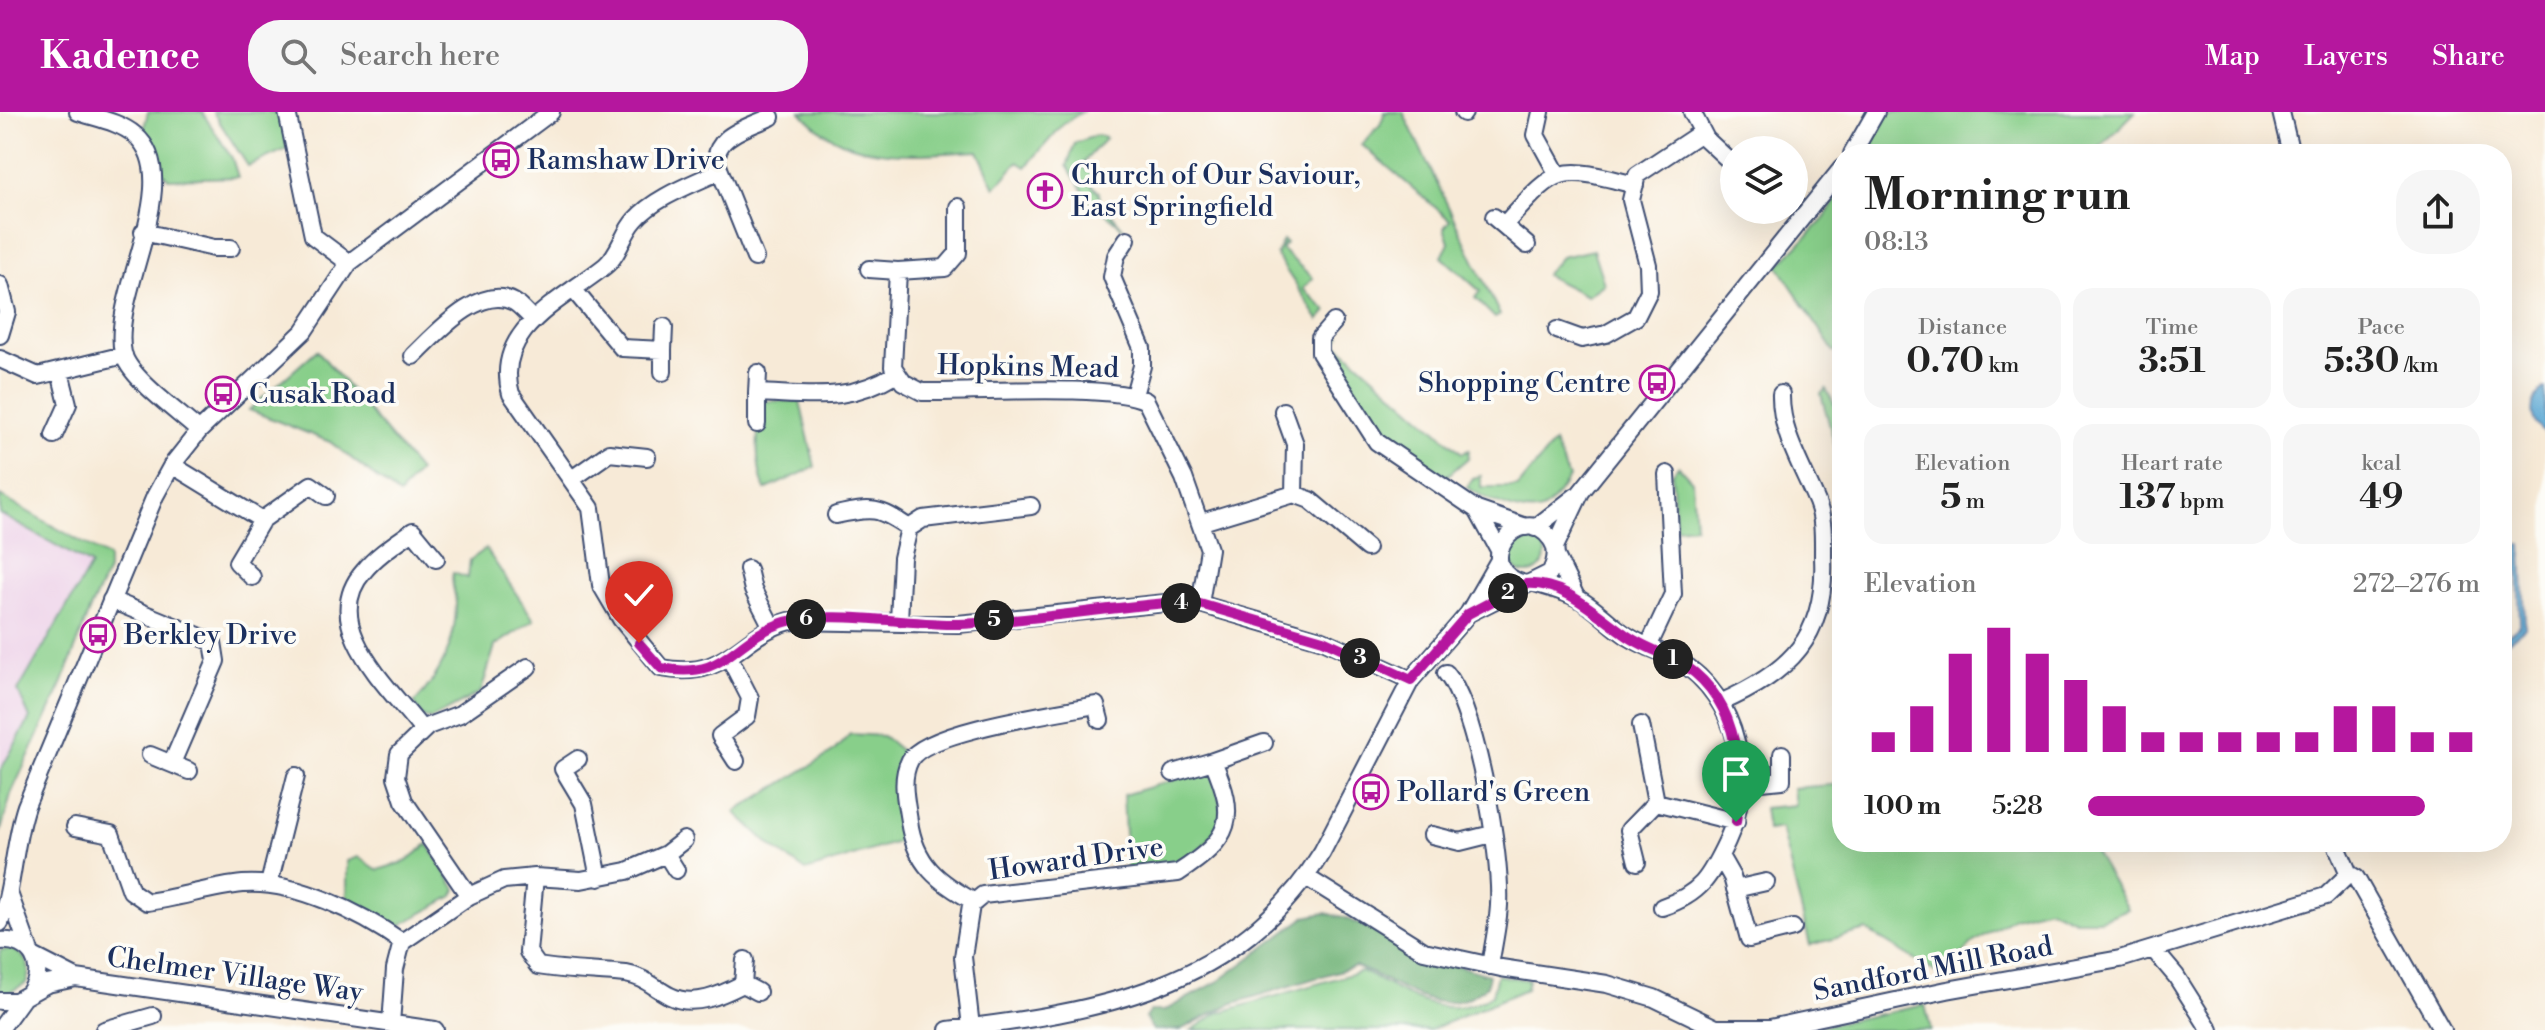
<!DOCTYPE html>
<html lang="en">
<head>
<meta charset="utf-8">
<style>
	:root { --surface:#fff; --page:#f6f6f6; --text:#222; --muted:#767676; --accent:#b5179e }
	body { margin:0; font-family:"Libre Bodoni",serif; background:var(--page); color:var(--text); height:100vh; display:flex; flex-direction:column; font-size:30px; white-space:nowrap }
	* { box-sizing:border-box; margin:0 }
	p { font-size:26px; color:var(--muted) }
	.icon { flex:none; width:44px; height:44px; fill:none; stroke:currentColor; stroke-width:2; stroke-linecap:round; stroke-linejoin:round }
	.map { position:relative; flex:1; overflow:hidden }
	.drawer { position:absolute; left:1832px; top:32px; width:680px; height:708px; display:flex; flex-direction:column; background:var(--surface); border-radius:32px; box-shadow:0 8px 32px #0002 }
	.drawer>* { flex:none }
	.tools { position:absolute; left:1720px; top:24px; display:grid; gap:16px }
	.tools a { display:grid; place-items:center; width:88px; height:88px; border-radius:50%; background:var(--surface); box-shadow:0 8px 32px #0002; font-size:40px }
	.pin { position:absolute; display:grid; place-items:center; width:68px; height:68px; color:#fff; margin:-82px -34px; border-radius:50% 50% 50% 0; rotate:-45deg; box-shadow:0 0 8px #0007 }
	.pin .icon { rotate:45deg }
	.km { position:absolute; width:40px; height:40px; margin:-20px; border-radius:50%; background:#222; color:#fff; font-size:22px; line-height:40px; text-align:center }
	.round { display:grid; place-items:center; flex:none; width:84px; height:84px; border-radius:32px; background:var(--page) }
	.head { display:flex; align-items:center; justify-content:space-between; height:136px; padding:0 32px }
	h1 { font-size:44px; font-weight:700; line-height:60px }
	.metrics { display:grid; grid-template-columns:repeat(3,1fr); gap:12px; height:136px; padding:8px 32px }
	.metrics div { display:grid; align-content:center; border-radius:20px; background:var(--page); text-align:center }
	.metrics b { font-size:34px; font-weight:700 }
	.metrics small { font-size:22px; font-weight:400 }
	.metrics p { font-size:22px }
	.chart { height:224px; padding:16px 32px }
	.chart p { display:flex; justify-content:space-between }
	.chart svg { width:100%; height:144px; margin-top:8px; stroke:var(--accent); stroke-width:6 }
	ul { padding:0 32px; list-style:none; font-size:26px }
	li { display:grid; grid-template-columns:128px 96px 1fr; align-items:center; height:60px }
	li i { height:20px; border-radius:10px; background:var(--accent) }
	header { display:flex; align-items:center; gap:48px; box-sizing:border-box; height:112px; padding:0 40px; background:var(--accent); color:#fff }
	header strong { font-size:38px }
	nav { display:flex; gap:44px; margin-inline-start:auto; font-size:28px }
	.search { width:560px; height:72px; background:var(--page); display:flex; align-items:center; gap:20px; box-sizing:border-box; padding:0 28px; border-radius:32px; color:var(--muted); font-size:30px }
	.map>svg:first-child { display:block }
	.built { fill:#edd1e9 }
	.green { fill:#88cf8a; stroke:#527f74; stroke-width:2 }
	.forest { fill:#6eb276; stroke:#44706a; stroke-width:2 }
	.water { fill:#5ba8d4; stroke:#3b6c99; stroke-width:2 }
	.lines { fill:none; stroke-linecap:round; stroke-linejoin:round }
	.minor-casing { stroke:#3c4b70; stroke-width:20 }
	.minor { stroke:#fff; stroke-width:16 }
	.route-casing { stroke:#fff; stroke-width:16 }
	.route { stroke:#b5179e; stroke-width:10 }
	.labels { text-anchor:middle; dominant-baseline:central; stroke-width:7; stroke-linejoin:round; paint-order:stroke }
	.poi-label { font-size:28px; fill:#1b2f5e; stroke:#fdfcf7; text-anchor:start }
	.street-label { font-size:28px; fill:#1b2f5e; stroke:#fdfcf7 }
</style>
</head>
<body>
<header>
<strong>Kadence</strong>
<div class="search"><svg class="icon" aria-label="search" viewBox="0 0 24 24"><circle cx="10" cy="10" r="6"/><path d="M15 15l6 6"/></svg>Search here</div>
<nav><a>Map</a><a>Layers</a><a>Share</a></nav>
</header>
<div class="map">
<svg width="2545" height="918" viewBox="0 0 2545 918">
	<rect width="100%" height="100%" fill="#fdfcf7"/>
	<filter id="ink" filterUnits="userSpaceOnUse"><feTurbulence type="fractalNoise" baseFrequency=".0125" numOctaves="2"/><feDisplacementMap in="SourceGraphic" scale="16" xChannelSelector="R" yChannelSelector="G"/><feConvolveMatrix kernelMatrix="1 2 1 2 8 2 1 2 1" color-interpolation-filters="sRGB"/></filter>
	<filter id="wash" filterUnits="userSpaceOnUse"><feTurbulence type="fractalNoise" baseFrequency=".006" numOctaves="4" result="noise"/><feDisplacementMap in="SourceGraphic" scale="32" xChannelSelector="R" yChannelSelector="G"/><feGaussianBlur stdDeviation="1.8" result="paint"/><feColorMatrix in="noise" values="0 0 0 0 0 0 0 0 0 0 0 0 0 0 0 0 0 1.4 0 .05"/><feComposite in="paint" operator="in"/></filter>
	<g filter="url(#wash)">
		<rect width="100%" height="100%" fill="#f7ead7"/>
		<path class="built" d="M0,402L92,453L57,514L30,606L0,659Z"/>
		<path class="green" d="M148,0H202L232,46L238,65L169,67L163,62L157,40L143,19Z
			M213,0H281L287,37L248,54Z
			M801,0H1082L1064,11L1026,55L1018,50L995,76L978,39C916,42 846,53 801,0Z
			M1385,0H1403L1500,203L1495,206L1475,186L1480,179L1442,145L1449,131L1444,116L1450,108L1362,33L1380,13Z
			M1888,0H2135L2093,42H1867Z
			M1097,23L1106,26L1081,53L1092,63L1087,69L1099,80L1100,88L1124,117L1089,87L1067,54L1075,31Z
			M1842,79V236L1834,240L1778,154L1822,109Z
			M1283,128L1286,131L1281,137L1313,166L1303,177L1327,199L1319,208L1276,143Z
			M1593,138L1604,172L1587,184L1545,163L1561,145Z
			M1336,223L1340,225L1336,231L1462,341L1469,338L1468,346L1447,364C1374,325 1369,308 1331,237Z
			M317,238L419,359L399,383L330,330L249,298Z
			M1826,277L1842,306V359L1821,282Z
			M765,289H800L815,355L765,378C755,353 755,314 765,289Z
			M1554,331L1569,366C1562,375 1555,389 1545,396C1528,408 1483,386 1467,375L1473,366L1481,364V375H1518Z
			M1678,354L1692,369L1695,414L1676,416L1672,362Z
			M0,384L108,445V459L89,499L63,570L11,682L0,722V659L30,606L18,579L91,453L0,402Z
			M1509 443a18 18 0 1 1 36 0a18 18 0 1 1-36 0Z
			M486,437L534,508L495,534L481,580L431,607L423,605L414,591C441,563 456,531 456,492C456,480 450,473 453,461L468,466L470,448Z
			M850,622L883,624L905,642C895,668 887,704 907,727L806,759L771,734L735,700L833,640Z
			M1211,657C1214,670 1222,688 1221,700C1215,744 1163,758 1127,760L1123,683Z
			M1842,672V730H2089L2128,797L2100,808H2074L2049,796L2014,805L1974,830L1942,864L1866,818L1810,833L1781,716L1767,718L1764,696L1795,693L1793,676Z
			M428,732L456,777L453,784L397,815L365,796L347,790V749L358,745L378,758L407,749Z
			M10,837C26,842 33,855 26,871L8,881L0,880V838Z
			M1361,859C1407,881 1443,913 1492,883L1497,863L1528,868L1526,877L1430,918H1192L1218,901Z
			M1925,893L1931,918H1801Z"/>
		<path class="forest" d="M1325,801L1343,805L1438,848L1489,863L1487,873C1443,914 1401,872 1355,854L1231,892L1180,918H1153L1145,906L1150,899H1164L1219,869L1305,805Z"/>
		<path class="water" d="M2545,276V322C2528,308 2528,289 2545,276Z
			M2517,432H2522L2525,515L2506,531L2505,525L2520,513Z"/>
	</g>
	<g filter="url(#ink)">
		<g class="lines">
			<g class="minor-casing">
				<path id="minor" d="M78,0C96,6 120,10 135,23C187,67 110,183 123,241C129,266 180,301 199,319
					M287,0L313,124L349,151
					M1463,0L1464,1
					M1541,0L1536,23L1558,63
					M1692,0L1706,27L1734,53
					M2281,0L2291,42
					M771,5C748,15 705,26 720,59C693,72 655,85 635,108C623,121 619,143 605,154C564,187 492,218 511,282L591,396L601,473L621,507L661,556C729,569 736,524 790,509L958,512L1166,491L1200,492L1323,528L1411,568
					M1852,42L1876,0
					M720,59L755,146
					M958,95V141L945,156L898,159L893,255L903,270L922,280C968,281 1114,271 1146,289L1184,366L1209,437L1200,492
					M1494,105L1527,133
					M1504,113C1558,54 1556,52 1635,73
					M143,120L214,136H231
					M1127,127L1116,144L1112,165L1142,236V254L1134,283
					M869,157L898,159
					M0,173L7,200L0,223
					M573,177L622,236L663,238L664,215
					M1334,210L1320,226V241L1377,330L1477,398L1526,415
					M1557,218L1582,227L1606,222L1636,205L1649,179L1648,153L1631,88L1637,63L1702,20
					M663,238V260
					M413,244C435,223 480,171 514,190C521,194 527,202 533,207
					M0,247L38,264L124,243
					M758,261L757,281C813,283 848,291 897,261
					M1283,299L1295,332L1294,382
					M757,312V281
					M54,323L68,292L60,260
					M172,353L262,408L311,373L326,384
					M572,367L609,341L647,345
					M1477,398L1499,438
					M836,403C872,395 879,395 909,416
					M1202,410L1294,382L1310,388L1367,436
					M1535,416L1576,384
					M1555,435L1581,380L1842,56
					M1556,444L1576,485
					M748,457L753,478L772,515
					M252,465L237,450L262,408
					M1534,471C1547,475 1563,479 1575,485C1595,494 1610,514 1629,525C1645,535 1663,540 1679,549C1738,585 1756,668 1727,729C1710,765 1701,782 1662,795
					M111,488L213,530L216,549L172,651
					M1469,501L1550,461C1556,450 1559,437 1550,426C1520,387 1467,457 1525,472
					M899,509L902,446L909,416L923,407L1031,394
					M1648,535L1673,482L1667,362
					M729,545L750,586L747,604L720,624L736,649
					M1446,561C1476,597 1502,744 1499,793C1498,813 1493,834 1490,854
					M1720,591C1790,560 1827,525 1823,445C1823,427 1824,407 1817,390C1803,356 1780,320 1781,282
					M1641,613L1656,690L1736,710
					M423,619C392,577 316,513 364,459C377,443 396,431 413,419L436,447
					M150,643L189,659
					M578,647L563,657L584,692L599,766
					M1173,661L1213,649
					M1741,672L1782,668V642
					M75,715L111,722L131,779L147,790C179,786 211,775 243,772C295,768 361,801 402,830
					M1432,723L1460,730L1492,722
					M2335,730L2349,762L2356,766L2442,918
					M666,742L676,758
					M1720,744L1732,765L1749,827L1793,816
					M1637,750L1629,718L1656,690
					M535,765L528,840L538,854C567,859 596,859 626,862C645,865 654,876 670,884C694,896 721,883 743,872L745,848
					M1306,765L1424,839L1501,856L1607,872L1654,886L1716,916H1770L1947,878L2120,847L2326,784L2349,762
					M269,772L296,664
					M1735,777L1766,770
					M9,781L29,837
					M469,784L404,689L396,665L399,642L428,614L460,602L528,555
					M975,790C938,770 915,752 909,709C906,689 900,667 910,648C925,619 1060,600 1096,593L1100,608
					M0,811C14,773 13,733 26,694L155,384L172,353L199,319L304,219L349,151L551,0
					M0,829C30,826 48,855 30,880
					M2154,838L2176,864L2210,918
					M35,845L76,866L435,918
					M743,872L758,880
					M0,889H16L47,872L76,866
					M391,912L395,857L402,830L469,784L504,768L535,765L581,768L627,759L666,742L684,728
					M971,915L963,845L971,793L983,783L1178,761C1232,726 1238,707 1213,649L1264,631
					M1,916L22,887
					M104,918L153,904
					M948,918C1097,900 1238,877 1322,740L1411,568L1468,502L1499,448"/>
			</g>
			<use href="#minor" class="minor"/>
		</g>
	</g>
	<g class="lines" filter="url(#ink)">
		<g class="route-casing">
			<path id="route" d="M639,531L661,556C727,569 731,528 782,511C823,497 912,513 959,512C1028,509 1097,497 1166,491L1200,492L1323,528L1411,568L1468,502L1525,472C1563,469 1593,500 1622,520C1638,533 1658,539 1676,548C1736,581 1744,650 1736,710"/>
		</g>
		<use href="#route" class="route"/>
	</g>
	<defs>
		<g id="bus-ring" transform="scale(1.8)"><circle r="9.5" fill="#fdfcf7" stroke="#b5179e" stroke-width="1.5"/><path d="M-5-6H5V4H4V6H2V4H-2V6H-4V4H-5ZM-3.5-4V0h7V-4ZM-3.5 1.2v1.5H-2V1.2ZM2 1.2v1.5H3.5V1.2Z" fill="#b5179e"/></g>
		<g id="church-ring" transform="scale(1.8)"><circle r="9.5" fill="#fdfcf7" stroke="#b5179e" stroke-width="1.5"/><path d="M-1.2-6h2.4v3.5h3.3v2.4h-3.3V6h-2.4V-.1h-3.3v-2.4h3.3Z" fill="#b5179e"/></g>
	</defs>
	<g fill-rule="evenodd">
		<use href="#bus-ring" x="501" y="48"/>
		<use href="#church-ring" x="1045" y="79"/>
		<use href="#bus-ring" x="1657" y="271"/>
		<use href="#bus-ring" x="223" y="282"/>
		<use href="#bus-ring" x="98" y="523"/>
		<use href="#bus-ring" x="1371" y="680"/>
	</g>
	<g class="labels">
		<g class="poi-label">
			<text x="527" y="48">Ramshaw Drive</text>
			<text x="1071" y="63">Church of Our Saviour,<tspan x="1071" dy="32">East Springfield</tspan></text>
			<text x="1631" y="271" text-anchor="end">Shopping Centre</text>
			<text x="249" y="282">Cusak Road</text>
			<text x="124" y="523">Berkley Drive</text>
			<text x="1397" y="680">Pollard's Green</text>
		</g>
		<g class="street-label">
			<text transform="translate(1028 255) rotate(1)">Hopkins Mead</text>
			<text transform="translate(1076 747) rotate(-8)">Howard Drive</text>
			<text transform="translate(1933 857) rotate(-11)">Sandford Mill Road</text>
			<text transform="translate(235 863) rotate(8)">Chelmer Village Way</text>
		</g>
	</g>
</svg>
<div class="tools">
<a><svg class="icon" aria-label="layers" viewBox="0 0 24 24"><path d="M12 4l9 5-9 5-9-5zM3 14l9 5 9-5"/></svg></a>
</div>
<div class="pin" style="left:1736px;top:710px;background:#1e9e55"><svg class="icon" aria-label="arrive" viewBox="0 0 24 24"><path d="M6 21V4h12l-3 4 3 4H6"/></svg></div>
<div class="pin" style="left:639px;top:531px;background:#d93025"><svg class="icon" aria-label="check" viewBox="0 0 24 24"><path d="M5 12l5 5 9-10"/></svg></div>
<b class="km" style="left:1673px;top:547px">1</b>
<b class="km" style="left:1508px;top:481px">2</b>
<b class="km" style="left:1360px;top:546px">3</b>
<b class="km" style="left:1181px;top:491px">4</b>
<b class="km" style="left:994px;top:508px">5</b>
<b class="km" style="left:806px;top:507px">6</b>
<section class="drawer">
<div class="head"><div><h1>Morning run</h1><p>08:13</p></div><a class="round"><svg class="icon" aria-label="share" viewBox="0 0 24 24"><path d="M12 15V3M7 8l5-5 5 5M5 13v7h14v-7"/></svg></a></div>
<div class="metrics">
<div><p>Distance</p><b>0.70<small> km</small></b></div>
<div><p>Time</p><b>3:51</b></div>
<div><p>Pace</p><b>5:30<small> /km</small></b></div>
</div>
<div class="metrics">
<div><p>Elevation</p><b>5<small> m</small></b></div>
<div><p>Heart rate</p><b>137<small> bpm</small></b></div>
<div><p>kcal</p><b>49</b></div>
</div>
<div class="chart"><p><span>Elevation</span>272–276 m</p>
<svg viewBox="0 0 160 44" preserveAspectRatio="none"><path d="M5 44V38M15 44V30M25 44V14M35 44V6M45 44V14M55 44V22M65 44V30M75 44V38M85 44V38M95 44V38M105 44V38M115 44V38M125 44V30M135 44V30M145 44V38M155 44V38"/></svg>
</div>
<ul>
<li><b>100 m</b>5:28<i style="width:86%"></i></li>
</ul>
</section>
</div>
</body>
</html>
